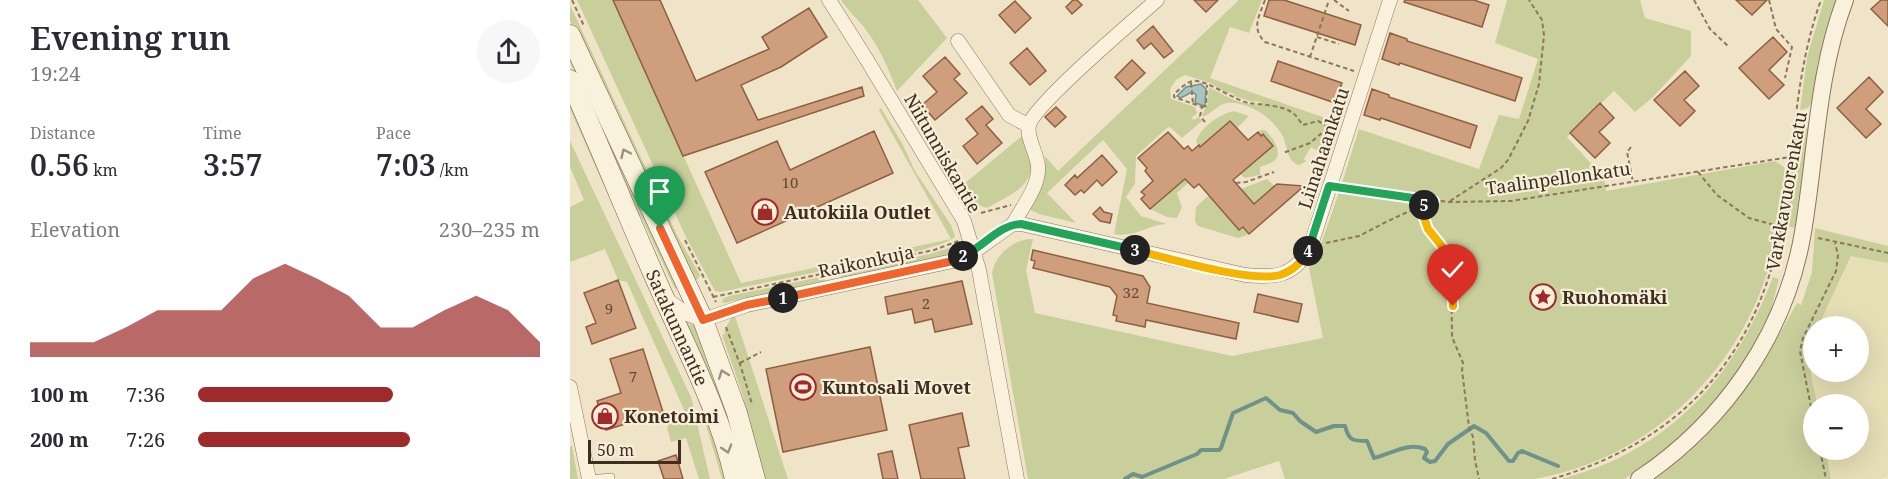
<!DOCTYPE html>
<html lang="en">
<head>
<meta charset="utf-8">
<style>
	:root { --surface:#fff; --page:#f7f7f7; --text:#2b2b33; --muted:#7c7c81; --accent:#9e2a2b }
	body { margin:0; font-family:"Noto Serif",serif; background:var(--page); color:var(--text); height:100vh; display:flex; flex-direction:column; font-size:22px; white-space:nowrap }
	* { box-sizing:border-box; margin:0 }
	p { font-size:20px; color:var(--muted) }
	.icon { flex:none; width:33px; height:33px; fill:none; stroke:currentColor; stroke-width:2; stroke-linecap:round; stroke-linejoin:round }
	.map { position:relative; flex:1; overflow:hidden }
	.side { display:flex; flex-direction:column; background:var(--surface); width:570px }
	.side>* { flex:none }
	.tools { position:absolute; left:1233px; top:316px; display:grid; gap:12px }
	.tools a { display:grid; place-items:center; width:66px; height:66px; border-radius:50%; background:var(--surface); box-shadow:0 6px 24px #0002; font-size:30px }
	.scale { position:absolute; left:18px; bottom:15px; width:93px; box-sizing:border-box; padding-left:6px; border:3px solid #3d2e20; border-top:0; font-size:16px; line-height:21px; white-space:nowrap; color:#3d2e20; -webkit-text-stroke:4px #f7eed8; paint-order:stroke }
	.pin { position:absolute; display:grid; place-items:center; width:51px; height:51px; color:#fff; margin:-62px -26px; border-radius:50% 50% 50% 0; rotate:-45deg; box-shadow:0 0 6px #0007 }
	.pin .icon { rotate:45deg }
	.km { position:absolute; width:30px; height:30px; margin:-15px; border-radius:50%; background:#222; color:#fff; font-size:16px; line-height:30px; text-align:center }
	.round { display:grid; place-items:center; flex:none; width:63px; height:63px; border-radius:32px; background:var(--page) }
	.summary { display:flex; align-items:center; justify-content:space-between; height:102px; padding:0 30px }
	h1 { font-size:33px; font-weight:600; line-height:45px }
	.stats { display:grid; grid-template-columns:repeat(3,1fr); gap:9px; height:102px; padding:6px 30px }
	.stats div { display:grid; align-content:center }
	.stats b { font-size:30px; font-weight:600 }
	.stats small { font-size:16px; font-weight:400 }
	.stats p { font-size:16px }
	.chart { height:168px; padding:12px 30px }
	.chart p { display:flex; justify-content:space-between }
	.chart svg { width:100%; height:108px; margin-top:6px; fill:var(--accent); opacity:.7 }
	ul { padding:0 30px; list-style:none; font-size:20px }
	li { display:grid; grid-template-columns:96px 72px 1fr; align-items:center; height:45px }
	li i { height:15px; border-radius:8px; background:var(--accent) }
	main { display:flex; flex:1; min-height:0 }
	.map>svg:first-child { display:block }
	.farmland { fill:#e6deb5 }
	.green { fill:#c9cf9b }
	.water { fill:#a9c4bc; stroke:#6f938a; stroke-width:1.5 }
	.lines { fill:none; stroke-linecap:round; stroke-linejoin:round }
	.stream { stroke:#6f938a; stroke-width:4 }
	.building { fill:#cf9f7d; stroke:#8d5f41; stroke-width:1.5 }
	.service-casing { stroke:#8d765c; stroke-width:8 }
	.minor-casing { stroke:#8d765c; stroke-width:15 }
	.tertiary-casing { stroke:#8d765c; stroke-width:18 }
	.secondary-casing { stroke:#6f573f; stroke-width:21 }
	.path { stroke:#8d765c; stroke-width:2; stroke-dasharray:4.5 3; stroke-linecap:butt }
	.service { stroke:#faf1dc; stroke-width:7 }
	.minor { stroke:#faf1dc; stroke-width:14 }
	.tertiary { stroke:#faf1dc; stroke-width:16 }
	.secondary { stroke:#faf1dc; stroke-width:20 }
	.oneway { stroke:#9c907e }
	.split-1-casing { stroke:#fff; stroke-width:12 }
	.split-2-casing { stroke:#fff; stroke-width:12 }
	.split-3-casing { stroke:#fff; stroke-width:12 }
	.split-4-casing { stroke:#fff; stroke-width:12 }
	.split-5-casing { stroke:#fff; stroke-width:12 }
	.split-6-casing { stroke:#fff; stroke-width:12 }
	.split-1 { stroke:#f0652b; stroke-width:8 }
	.split-2 { stroke:#f0652b; stroke-width:8 }
	.split-3 { stroke:#22a559; stroke-width:8 }
	.split-4 { stroke:#f5b400; stroke-width:8 }
	.split-5 { stroke:#22a559; stroke-width:8 }
	.split-6 { stroke:#f5b400; stroke-width:8 }
	.labels { text-anchor:middle; dominant-baseline:central; stroke-width:4.5; stroke-linejoin:round; paint-order:stroke }
	.number-label { font-size:15px; fill:#624a37 }
	.street-label { font-size:18px; fill:#3d2e20; stroke:#f7eed8 }
	.poi-label { font-size:18px; font-weight:bold; fill:#3d2e20; stroke:#f7eed8; text-anchor:start }
</style>
</head>
<body>
<main>
<section class="side">
<div class="summary"><div><h1>Evening run</h1><p>19:24</p></div><a class="round"><svg class="icon" aria-label="share" viewBox="0 0 24 24"><path d="M12 15V3M7 8l5-5 5 5M5 13v7h14v-7"/></svg></a></div>
<div class="stats">
<div><p>Distance</p><b>0.56<small> km</small></b></div>
<div><p>Time</p><b>3:57</b></div>
<div><p>Pace</p><b>7:03<small> /km</small></b></div>
</div>
<div class="chart"><p><span>Elevation</span>230–235 m</p>
<svg viewBox="0 0 160 44" preserveAspectRatio="none"><path d="M0 44V38L10 38L20 38L30 32L40 25L50 25L60 25L70 12L80 6L90 12L100 19L110 32L120 32L130 25L140 19L150 25L160 38V44z"/></svg>
</div>
<ul>
<li><b>100 m</b>7:36<i style="width:57%"></i></li>
<li><b>200 m</b>7:26<i style="width:62%"></i></li>
</ul>
</section>
<div class="map">
<svg width="1318" height="479" viewBox="0 0 1318 479">
	<rect width="100%" height="100%" fill="#f0e4c8"/>
	<path class="farmland" d="M1282,256L1318,263V475L1310,479H1261L1255,450H1288V405H1247L1238,357L1240,345L1243,337L1244,372H1288V327H1248Z"/>
	<path class="green" d="M7,0H43L171,283L248,267L252,271L150,292L145,291L115,235Z
		M271,0H348L377,38L327,91C319,70 310,48 296,30C288,19 279,12 271,0Z
		M669,0H692L679,33L660,27L640,78L767,122L756,155L741,147L734,159L736,161L730,165C716,163 718,145 712,135C702,117 677,101 657,103C647,105 641,114 633,117L632,115L637,105L639,87C655,96 671,105 689,105L691,102L680,101L664,96V94L659,92L658,94L640,83L615,75L606,80L600,89L601,99L625,107L627,114L622,117L623,120L629,117L632,121L612,138L601,128L598,127L566,156L565,184L556,197L571,216L597,224C576,225 566,238 544,234L557,169L533,140L477,193L506,223L469,214L456,208L474,172L475,156L488,171Z
		M937,0H1070L1075,18L1121,31V56L1083,97L1065,112L1044,91L997,137L1034,178L1036,191L1205,161L1214,167L1215,171C1210,209 1207,247 1194,282C1159,382 1070,462 964,479C939,479 912,479 887,479C829,479 772,479 715,479L709,461L654,479H458L422,273C425,255 444,238 463,239L456,270L465,313L662,356L753,338L739,268L748,253L769,192L854,203V196L789,187L772,183L789,129L909,169L929,115L949,119L968,59L925,43Z
		M1254,0H1266L1248,61L1243,100L1238,108L1230,110L1237,58Z
		M0,5L108,237L130,275L128,279L122,282L0,21Z
		M0,50L110,287L105,289L72,219L64,207L52,174L0,63Z
		M0,96L84,299L0,109Z
		M311,108L333,145L345,171L381,225L385,236C378,248 287,265 269,267L271,262L381,239L310,112L309,109Z
		M664,111L679,116L667,128L660,121L630,147L626,142C630,127 650,114 664,111Z
		M1227,119L1234,123L1239,130L1227,218L1224,228L1214,225Z
		M691,130H695C702,136 714,153 704,161C701,164 694,165 690,167V175L675,178L670,174L703,146L688,132Z
		M453,135C456,144 462,157 461,167C460,189 434,198 417,208L394,200L388,189Z
		M0,141L121,397L140,479H129L116,438L101,442L97,428L99,424L115,418V412L57,282L48,280L35,249L0,262V207L14,200L0,167Z
		M615,178L618,183L607,193L612,207L607,218L597,217L580,209Z
		M697,179L705,186L684,204L671,189Z
		M639,195L669,230L673,227L679,234L668,238L628,226L625,221L626,207Z
		M1245,228L1318,246V263L1281,256L1248,327H1244C1244,337 1238,346 1239,356C1239,372 1245,389 1247,405H1244V450H1255L1261,479H1085C1156,430 1186,376 1227,303L1231,305L1242,272Z
		M379,248L383,252L369,258L272,278L268,273L360,254Z
		M255,276V281L154,303L152,302L154,298L159,296Z
		M1203,277L1209,279L1200,314L1176,361L1138,412L1085,459L1054,479H991C1004,475 1018,471 1031,466C1118,430 1170,363 1203,277Z
		M208,305L165,316L218,479H191L179,430L173,396L152,335L155,334L154,331L163,315Z
		M90,306L129,388L157,479H152L126,391L87,307Z
		M113,320L119,324L126,326L156,402L177,479H172Z
		M0,446H2L8,479H0Z"/>
	<path class="water" d="M631,84L636,89L635,106L625,103L626,95L624,93H620L611,98L607,96L616,87Z"/>
	<g class="lines">
		<path class="stream" d="M555,479L563,474L572,477L627,454L631,450H649L651,448L663,413L696,398L710,410L723,413L730,421L746,432L764,426H775C779,441 783,441 797,441L804,458C822,454 836,442 855,449L857,452L854,458L860,462L865,461L878,444L904,426L916,433L939,461H943L948,453L952,451L988,466"/>
	</g>
	<path class="building" d="M43,0H90L126,81L199,49L192,37L239,8L257,37L211,67L171,85L188,120L292,87L294,96L113,156Z
		M503,0H507L512,5L502,14L496,7Z
		M624,0H648L636,12Z
		M699,0H714L791,25L785,45L694,16Z
		M835,0H904L919,5L912,27L834,2Z
		M1166,0H1197L1182,15Z
		M1311,0H1318V26L1301,9Z
		M445,1L461,18L445,33L429,15Z
		M583,26L603,51L594,58L581,43L574,49L567,40Z
		M820,33L837,39V41L952,78L945,101L830,63L829,65L812,59Z
		M1203,37L1217,52L1199,70L1214,85L1199,99L1169,68Z
		M457,48L476,71L460,85L440,63Z
		M375,57L390,74L384,79L397,93L365,120L352,105L367,92L353,76Z
		M562,60L575,73L557,90L545,77Z
		M708,61L772,83L765,103L701,81Z
		M1115,71L1129,86L1114,100L1125,111L1110,126L1084,100Z
		M1299,77L1313,92L1296,109L1311,124L1296,138L1267,108Z
		M802,89L819,95V97L907,126L900,148L811,118L810,120L794,115Z
		M1030,103L1044,118L1029,132L1040,143L1025,158L1000,133Z
		M412,106L423,119L416,125L432,143L407,164L393,146L408,134L396,119Z
		M486,107L496,117L485,127L475,117Z
		M660,121L678,140L688,132L691,136L693,134L703,146L663,180L684,204L707,184L734,186L679,234L673,227L669,230L629,184L624,188L615,179L580,209L571,199L575,195L571,192L583,181L575,171L577,168L568,158L598,132L614,149L618,146L622,151L629,145L630,147Z
		M304,131L323,173L167,243L135,172L207,141L220,170Z
		M532,155L547,172L532,186L527,180L514,193L511,190L505,195L495,185L505,175L507,178Z
		M530,207L534,212L542,214L540,223L530,221L523,214Z
		M463,250L573,276L580,287L577,303L669,323L666,339L576,320L575,327L546,321L547,316L543,315L547,296L540,287L463,268L465,261L461,260Z
		M48,280L66,328L22,344L16,327L26,323L14,293Z
		M392,281L402,324L365,332L362,319L345,323L342,309L318,314L315,297Z
		M688,294L732,304L728,322L684,312Z
		M300,347L317,430L213,452L196,369Z
		M73,349L93,412L36,430L27,401L51,393L40,359Z
		M392,413L399,446L388,448L395,479H351L339,425Z
		M322,451L328,479H313L308,454Z
		M106,455L113,479H94L88,461Z"/>
	<g class="lines">
		<g class="service-casing">
			<path id="service" d="M20,479L41,477"/>
		</g>
		<g class="minor-casing">
			<path id="minor" d="M259,0L297,60L394,221L409,270L447,479
				M388,41L439,115L459,126
				M443,224C452,208 470,185 468,166C467,153 456,137 459,125C465,104 564,20 587,0
				M96,299L117,314L133,320L177,305L383,261L405,251L443,224H451L675,275C705,278 723,277 740,248L820,0
				M0,387L19,479"/>
		</g>
		<g class="tertiary-casing">
			<path id="tertiary" d="M1069,479C1154,422 1216,334 1233,232C1246,155 1247,74 1275,0"/>
		</g>
		<g class="secondary-casing">
			<g id="secondary">
				<path d="M0,35L133,320L167,413L185,479"/>
				<path id="s1" d="M0,80C33,153 62,227 95,300C121,358 151,416 165,479"/>
			</g>
		</g>
		<path class="path" d="M2,0L14,26
			M695,0C689,17 681,28 695,42L784,71
			M764,0L779,11
			M1124,0L1140,29L1159,47
			M1199,0L1206,29L1222,47L1215,78
			M747,37L769,44
			M740,57L759,0
			M621,83L623,104
			M632,107L636,106L637,85
			M635,122L630,116L632,107L604,97V94C610,89 615,83 623,81C636,79 663,100 679,103C692,105 714,105 724,114C727,116 730,122 733,125L748,121L759,127L740,143L713,153
			M1061,147L1057,152L1063,182
			M1128,172L1147,195L1179,218L1219,229
			M666,183L676,182L704,172
			M774,189L879,202L941,201L1220,157
			M880,201L931,168L938,160L958,121L969,84L974,35L972,20L959,0
			M850,206L858,229L879,255L881,262L882,337L893,363L892,370L899,427L903,437L905,460L909,479
			M411,213L441,205
			M1248,238L1318,253
			M115,240L146,302
			M756,243L789,236L816,222L861,201
			M143,297L364,250L388,241
			M156,327L171,367L182,404
			M170,363L191,352
			M1244,422L1230,351L1233,338L1266,271L1268,255L1265,243
			M1250,450L1256,479
			M982,479C1109,442 1187,358 1211,228C1225,152 1224,74 1251,0"/>
		<use href="#service" class="service"/>
		<use href="#minor" class="minor"/>
		<use href="#tertiary" class="tertiary"/>
		<use href="#secondary" class="secondary"/>
	</g>
	<defs><path id="oneway-chevron" d="M-2-3.5L2.5 0L-2 3.5" fill="none" stroke-width="1.6" stroke-linecap="round" stroke-linejoin="round" transform="scale(1.5)"/></defs>
	<g class="oneway">
		<use href="#oneway-chevron" transform="translate(55 153) rotate(-115)"/>
		<use href="#oneway-chevron" transform="translate(153 374) rotate(-110)"/>
		<use href="#oneway-chevron" transform="translate(157 449) rotate(73)"/>
	</g>
	<g class="lines">
		<g class="split-1-casing">
			<path id="split-1" d="M90,228L133,320L177,305L213,298"/>
		</g>
		<g class="split-2-casing">
			<path id="split-2" d="M213,298L383,261L393,256"/>
		</g>
		<g class="split-3-casing">
			<path id="split-3" d="M393,256C412,248 430,224 451,224L565,250"/>
		</g>
		<g class="split-4-casing">
			<path id="split-4" d="M565,250C597,258 682,283 710,275C722,271 732,262 738,251"/>
		</g>
		<g class="split-5-casing">
			<path id="split-5" d="M738,251L759,186L864,201L854,205"/>
		</g>
		<g class="split-6-casing">
			<path id="split-6" d="M854,205L850,206L858,229L879,255L881,262L883,306"/>
		</g>
		<use href="#split-1" class="split-1"/>
		<use href="#split-2" class="split-2"/>
		<use href="#split-3" class="split-3"/>
		<use href="#split-4" class="split-4"/>
		<use href="#split-5" class="split-5"/>
		<use href="#split-6" class="split-6"/>
	</g>
	<defs>
		<g id="shop-ring" transform="scale(1.35)"><circle r="9.5" fill="#f7eed8" stroke="#9e2a2b" stroke-width="1.5"/><path d="M-5-2.5h2.3a2.7 3.5 0 0 1 5.4 0H5L5.5 6h-11ZM-1.5-2.5h3a1.5 2.3 0 0 0-3 0Z" fill="#9e2a2b"/></g>
		<g id="sight-ring" transform="scale(1.35)"><circle r="9.5" fill="#f7eed8" stroke="#9e2a2b" stroke-width="1.5"/><path d="M0-6L1.8-2.2L6-1.7L2.9 1.2L3.7 5.4L0 3.3L-3.7 5.4L-2.9 1.2L-6-1.7L-1.8-2.2Z" fill="#9e2a2b"/></g>
		<g id="stadium-ring" transform="scale(1.35)"><circle r="9.5" fill="#f7eed8" stroke="#9e2a2b" stroke-width="1.5"/><path d="M0-5a6.5 5 0 1 0 0 10a6.5 5 0 1 0 0-10ZM-3.5-1.8h7v3.6h-7Z" fill="#9e2a2b"/></g>
	</defs>
	<g fill-rule="evenodd">
		<use href="#shop-ring" x="195" y="212"/>
		<use href="#sight-ring" x="973" y="297"/>
		<use href="#stadium-ring" x="233" y="387"/>
		<use href="#shop-ring" x="35" y="416"/>
	</g>
	<g class="labels">
		<g class="number-label">
			<text x="220" y="182">10</text>
			<text x="561" y="292">32</text>
			<text x="356" y="303">2</text>
			<text x="39" y="308">9</text>
			<text x="63" y="376">7</text>
		</g>
		<g class="street-label">
			<text transform="translate(753 148) rotate(-72)">Liinahaankatu</text>
			<text transform="translate(373 153) rotate(60)">Niitunniskantie</text>
			<text transform="translate(988 178) rotate(-8)">Taalinpellonkatu</text>
			<text transform="translate(1216 191) rotate(-80)">Varkkavuorenkatu</text>
			<text transform="translate(296 261) rotate(-12)">Raikonkuja</text>
			<text stroke="none"><textPath href="#s1" startOffset="270">Satakunnantie</textPath></text>
		</g>
		<g class="poi-label">
			<text x="214" y="212">Autokiila Outlet</text>
			<text x="992" y="297">Ruohomäki</text>
			<text x="252" y="387">Kuntosali Movet</text>
			<text x="54" y="416">Konetoimi</text>
		</g>
	</g>
</svg>
<div class="tools">
<a>+</a>
<a>−</a>
</div>
<div class="scale">50 m</div>
<div class="pin" style="left:90px;top:228px;background:#1e9e55"><svg class="icon" aria-label="arrive" viewBox="0 0 24 24"><path d="M6 21V4h12l-3 4 3 4H6"/></svg></div>
<div class="pin" style="left:883px;top:306px;background:#d93025"><svg class="icon" aria-label="check" viewBox="0 0 24 24"><path d="M5 12l5 5 9-10"/></svg></div>
<b class="km" style="left:213px;top:298px">1</b>
<b class="km" style="left:393px;top:256px">2</b>
<b class="km" style="left:565px;top:250px">3</b>
<b class="km" style="left:738px;top:251px">4</b>
<b class="km" style="left:854px;top:205px">5</b>
</div>
</main>
</body>
</html>
